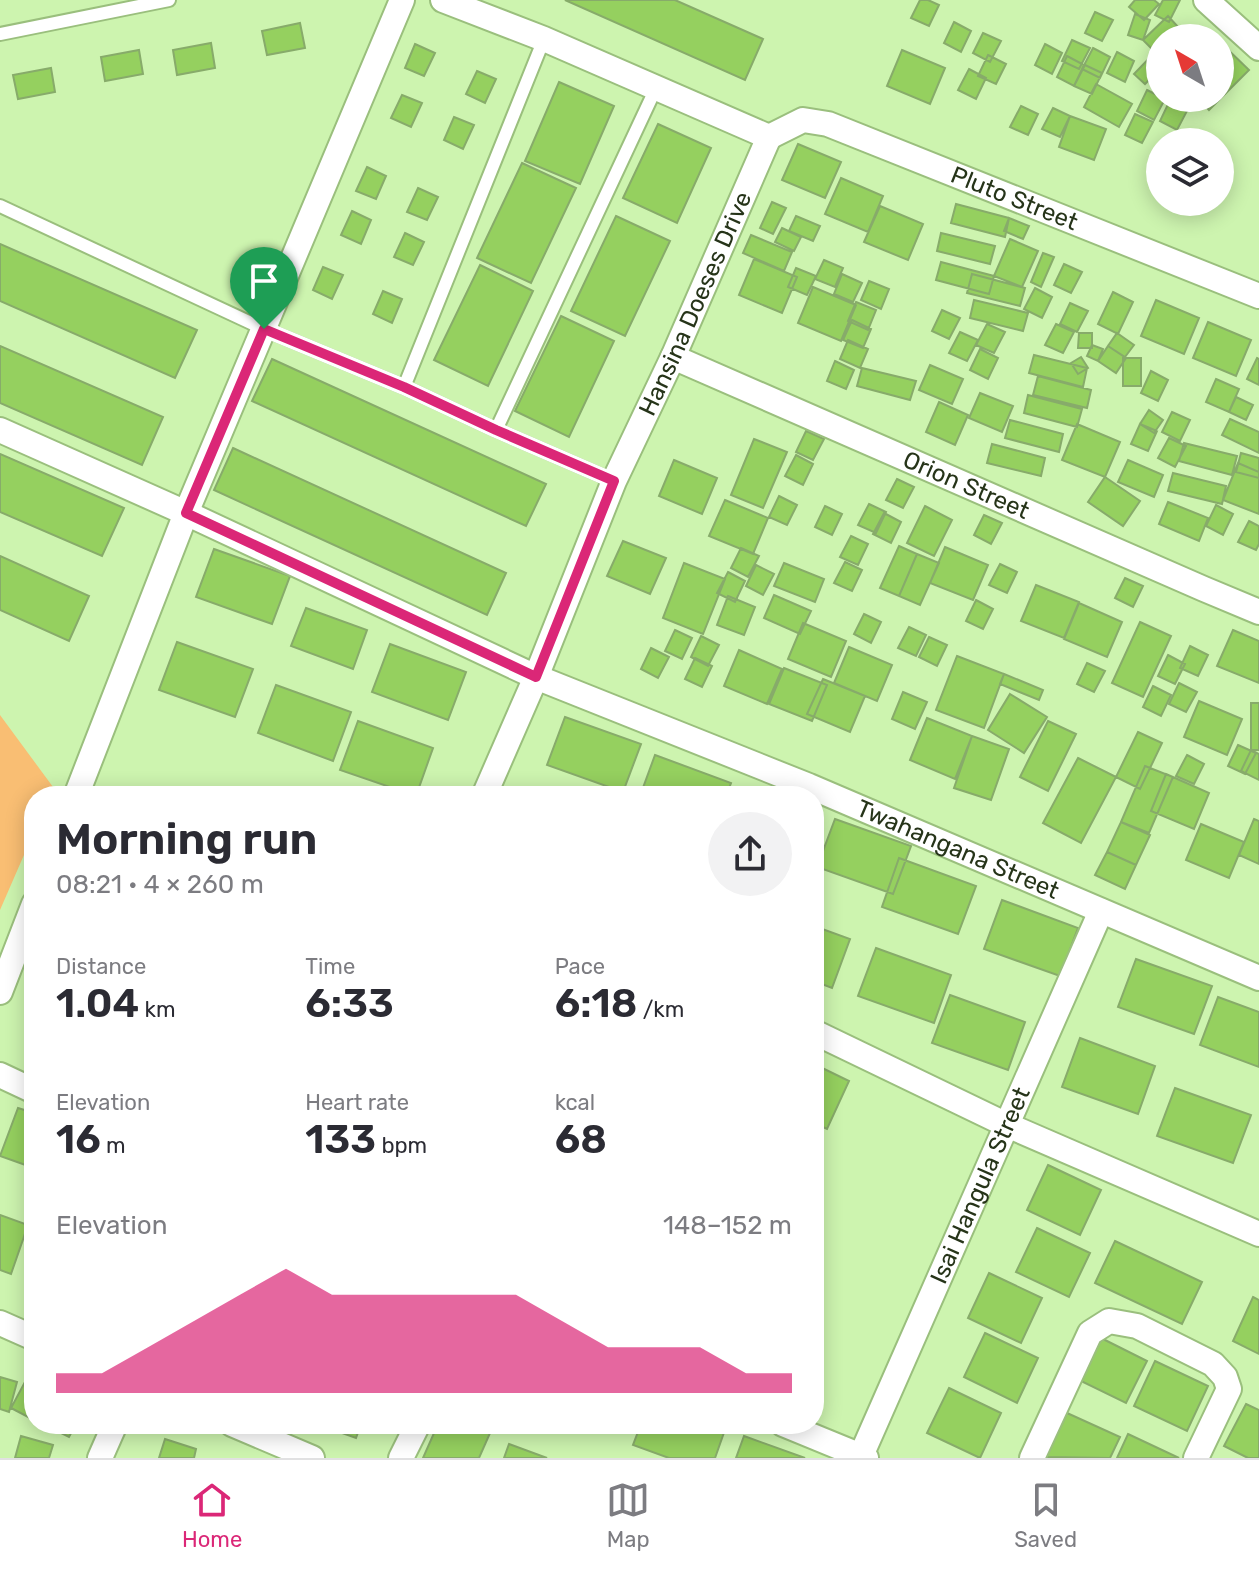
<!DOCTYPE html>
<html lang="en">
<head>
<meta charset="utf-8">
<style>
	:root { --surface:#fff; --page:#f2f2f3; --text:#2b2b33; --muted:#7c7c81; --line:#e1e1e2; --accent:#db2777 }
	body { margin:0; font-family:Rubik,sans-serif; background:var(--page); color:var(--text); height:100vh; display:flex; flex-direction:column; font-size:30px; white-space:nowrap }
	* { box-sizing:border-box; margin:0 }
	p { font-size:26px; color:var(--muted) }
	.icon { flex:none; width:44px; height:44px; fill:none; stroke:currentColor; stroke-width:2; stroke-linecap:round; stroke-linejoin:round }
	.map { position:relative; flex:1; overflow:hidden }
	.panel { position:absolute; left:24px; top:786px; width:800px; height:648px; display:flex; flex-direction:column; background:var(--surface); border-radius:32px; box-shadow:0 4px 20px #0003 }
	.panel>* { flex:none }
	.needle { width:52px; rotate:321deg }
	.buttons { position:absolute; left:1146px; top:24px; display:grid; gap:16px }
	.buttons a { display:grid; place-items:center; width:88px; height:88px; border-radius:50%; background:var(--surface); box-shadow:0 4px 20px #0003; font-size:40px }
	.pin { position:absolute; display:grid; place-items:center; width:68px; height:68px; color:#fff; margin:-82px -34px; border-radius:50% 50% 50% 0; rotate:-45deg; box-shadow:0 0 8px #0007 }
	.pin .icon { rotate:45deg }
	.round { display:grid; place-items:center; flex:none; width:84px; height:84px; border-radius:42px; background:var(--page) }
	.overview { display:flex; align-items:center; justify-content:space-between; height:136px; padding:0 32px }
	h1 { font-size:44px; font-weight:600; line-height:60px }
	.stats { display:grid; grid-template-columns:repeat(3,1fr); gap:12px; height:136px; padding:8px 32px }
	.stats div { display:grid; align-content:center }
	.stats b { font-size:40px; font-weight:600 }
	.stats small { font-size:22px; font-weight:400 }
	.stats p { font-size:22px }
	.chart { height:224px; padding:16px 32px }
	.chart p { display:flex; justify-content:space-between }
	.chart svg { width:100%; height:144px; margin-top:8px; fill:var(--accent); opacity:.7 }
	.dock { display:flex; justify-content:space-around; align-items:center; height:112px; border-top:2px solid var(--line); background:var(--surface); font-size:22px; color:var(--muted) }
	.dock a { display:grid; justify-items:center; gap:4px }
	.dock .current { color:var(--accent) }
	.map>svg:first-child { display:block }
	.green { fill:#f9be73 }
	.building { fill:#95d05f; stroke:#87ab6a; stroke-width:2 }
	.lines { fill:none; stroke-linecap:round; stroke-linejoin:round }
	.lane-casing { stroke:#9abf7d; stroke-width:16 }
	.street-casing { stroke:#9abf7d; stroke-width:28 }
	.lane { stroke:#fff; stroke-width:12 }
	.street { stroke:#fff; stroke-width:24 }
	.route-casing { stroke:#fff; stroke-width:16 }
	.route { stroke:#db2777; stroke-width:10 }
	.labels { text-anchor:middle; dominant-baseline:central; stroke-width:8; stroke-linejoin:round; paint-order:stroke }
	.street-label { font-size:24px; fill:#263419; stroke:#dffec7 }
</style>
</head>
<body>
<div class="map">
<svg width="1259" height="1458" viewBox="0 0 1259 1458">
	<rect width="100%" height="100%" fill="#cdf4af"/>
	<path class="green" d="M0,715L53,787L49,796H34V832L0,910Z"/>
	<path class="building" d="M565,0H675L763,39L745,80Z
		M920,0H928L939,5L929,26L911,18Z
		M1135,0H1154L1159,4L1144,20L1129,7Z
		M1163,0H1180L1169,22L1155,15Z
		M1095,12L1113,20L1102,41L1085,33Z
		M1135,14L1150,20L1143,40L1128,35Z
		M1168,16L1179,28L1169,38H1160V47L1155,52L1143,40Z
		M954,22L971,31L961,52L944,43Z
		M300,23L305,48L267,55L262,31Z
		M983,33L1001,41L990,62L973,53Z
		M1072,40L1090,48L1079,69L1062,61Z
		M1220,42L1249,70L1209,110L1198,98H1220Z
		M211,43L215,68L177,75L173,50Z
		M415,44L435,53L424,76L405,68Z
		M1045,44L1062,53L1052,74L1035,65Z
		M1160,47V69L1145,84L1134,74Z
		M1093,48L1110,57L1100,78L1082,69Z
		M139,50L143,74L105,81L101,57Z
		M902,50L945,68L930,104L887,86Z
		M1117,52L1134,61L1125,82L1107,73Z
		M988,55L1006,64L996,84L978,76Z
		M1067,56L1084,65L1074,86L1057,77Z
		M1085,65L1102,73L1092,94L1074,86Z
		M51,68L55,92L18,99L13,75Z
		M969,69L986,78L976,99L958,90Z
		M477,71L496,79L485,103L466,94Z
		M559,82L614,106L580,184L525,161Z
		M1096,84L1132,104L1119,127L1084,107Z
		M1147,90L1165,99L1154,120L1137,111Z
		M402,95L422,103L411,127L391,118Z
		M1170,100L1188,109L1177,130L1160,121Z
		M1021,106L1038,114L1028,135L1010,127Z
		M1053,108L1070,116L1060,137L1042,129Z
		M1135,114L1153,122L1142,143L1125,135Z
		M1070,116L1106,129L1094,160L1059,147Z
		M454,117L474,125L463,149L444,140Z
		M658,124L711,148L677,223L623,198Z
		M798,144L841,162L825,198L782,180Z
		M522,163L576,188L531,283L477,258Z
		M367,167L386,176L376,199L356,191Z
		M841,178L883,196L868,232L825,214Z
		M418,188L438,197L427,220L407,212Z
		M772,202L786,208L773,234L760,228Z
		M956,204L1009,218L1005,237L951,223Z
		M880,206L923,224L908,260L864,242Z
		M352,211L371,220L361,244L341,235Z
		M616,216L670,241L625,336L571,311Z
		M796,216L820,226L813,241L789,231Z
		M1009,218L1029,226L1023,239L1004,231Z
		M782,228L801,237L794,251L775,242Z
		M405,233L424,242L413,265L394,257Z
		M941,233L995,246L990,264L937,251Z
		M751,235L792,252L784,271L743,253Z
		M1010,239L1038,251L1022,287L994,276Z
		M0,244L197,330L175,378L0,301Z
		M1043,253L1054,257L1041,287L1031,282Z
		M754,259L797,277L782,313L739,295Z
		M824,260L843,268L835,287L815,279Z
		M941,262L994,276L989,294L936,280Z
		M1064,264L1082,272L1071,293L1054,285Z
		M480,265L533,291L488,386L434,360Z
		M323,267L343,275L332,299L313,290Z
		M796,268L816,276L807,295L788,287Z
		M842,274L862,283L853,302L834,294Z
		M972,274L1025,288L1020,306L967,293Z
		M869,281L889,289L881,309L861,300Z
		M813,287L856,305L841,341L798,323Z
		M1035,288L1052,297L1042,318L1024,309Z
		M383,291L402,299L392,323L373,314Z
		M1113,292L1133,302L1118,334L1098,324Z
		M974,300L1028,313L1023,331L970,318Z
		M1156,300L1199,318L1184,354L1141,336Z
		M856,302L876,310L868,330L848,321Z
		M1070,303L1088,311L1077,332L1060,324Z
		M942,310L960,318L949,339L932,331Z
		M561,316L614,341L569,437L515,411Z
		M852,320L871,329L863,348L843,340Z
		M1208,322L1251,340L1236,376L1193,358Z
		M987,324L1005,332L994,353L976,345Z
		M1056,324L1074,332L1063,353L1045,345Z
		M960,332L978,340L967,361L949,353Z
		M1079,333H1092V348H1078Z
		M1117,333L1134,345L1125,357L1108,346Z
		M848,340L868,349L860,368L840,359Z
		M1092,345L1103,349L1098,361L1087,356Z
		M0,346L163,417L142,465L0,403Z
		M1108,346L1126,358L1116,373L1098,361Z
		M980,349L998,358L988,379L970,370Z
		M1034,355L1087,368L1083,387L1029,373Z
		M1081,357L1088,368L1078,374L1071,363Z
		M1123,358H1141V386H1123Z
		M1257,358L1259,359V385L1247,379Z
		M272,359L546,484L526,526L252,401Z
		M835,361L854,370L846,389L827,381Z
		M930,365L963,379L952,404L919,390Z
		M862,368L916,381L910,400L857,386Z
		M1151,371L1168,380L1158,401L1141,393Z
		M1038,376L1091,390L1087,408L1033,395Z
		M1216,379L1239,389L1229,412L1206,402Z
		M980,393L1013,406L1002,432L969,418Z
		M1028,395L1082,409L1077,427L1024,413Z
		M1236,397L1253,405L1246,420L1229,412Z
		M939,402L968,415L955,445L926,432Z
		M1149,410L1163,420L1154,433L1140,424Z
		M1172,412L1190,420L1180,441L1162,432Z
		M1230,419L1259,432V453L1222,435Z
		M1010,420L1063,434L1059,452L1005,438Z
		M1077,424L1120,442L1105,477L1062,460Z
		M1140,424L1157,431L1148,451L1131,444Z
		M806,431L824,439L813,460L796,452Z
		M1169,438L1186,446L1175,467L1158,458Z
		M754,439L787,452L763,508L731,495Z
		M1184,443L1237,456L1232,475L1179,461Z
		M992,444L1045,458L1041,476L987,463Z
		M233,448L506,573L487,615L214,490Z
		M1241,453L1259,458V478L1236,472Z
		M0,454L124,508L102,556L0,512Z
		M796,455L813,464L803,485L785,476Z
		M674,460L717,478L702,514L659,496Z
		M1128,460L1163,475L1154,497L1118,482Z
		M1238,463L1259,472V514L1223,500Z
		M1173,473L1226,486L1222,504L1168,491Z
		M1105,477L1140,501L1123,526L1088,502Z
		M897,479L914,487L903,508L886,500Z
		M779,496L797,505L787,525L769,517Z
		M725,500L768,518L753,554L709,536Z
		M1168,502L1208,518L1199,541L1159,524Z
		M869,504L886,512L876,533L858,525Z
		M1216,505L1233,514L1223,535L1206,526Z
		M825,506L842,514L832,535L815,527Z
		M925,506L952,520L934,556L907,543Z
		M884,513L901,522L891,543L873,534Z
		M984,515L1002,523L991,544L974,535Z
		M1249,521L1259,526V544L1256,550L1238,542Z
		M851,536L868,544L858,565L840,557Z
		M623,541L666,558L650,594L607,576Z
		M899,546L917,554L899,596L880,588Z
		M945,547L988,565L973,600L930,583Z
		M741,548L759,556L748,577L731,568Z
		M214,549L290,576L272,624L196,597Z
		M917,554L939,563L920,605L899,596Z
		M0,556L89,596L69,641L0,610Z
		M845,562L862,570L852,591L834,583Z
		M684,563L725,579L703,634L663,618Z
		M784,563L824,579L815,602L774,586Z
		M1000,564L1017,572L1007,593L989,585Z
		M756,565L774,574L763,595L746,586Z
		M728,572L745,581L735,602L717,593Z
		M1125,578L1143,586L1133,607L1115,598Z
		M1036,585L1079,602L1064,638L1021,621Z
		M774,595L811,611L800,634L764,618Z
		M728,596L755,607L744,635L717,625Z
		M976,600L993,609L983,629L966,621Z
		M1079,603L1122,622L1107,657L1064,639Z
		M306,608L367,630L353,669L291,646Z
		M864,614L881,622L871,643L854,634Z
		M1140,622L1171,636L1143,697L1112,683Z
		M803,623L846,641L831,677L788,659Z
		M909,627L926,635L916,656L898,648Z
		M675,630L692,638L682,659L665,651Z
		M1233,630L1259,641V683L1217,666Z
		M701,636L719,645L708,666L691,657Z
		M929,637L947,645L937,666L919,657Z
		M177,642L253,669L235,717L159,690Z
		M390,644L466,672L448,720L372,692Z
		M1190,646L1208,655L1198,676L1180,668Z
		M849,647L892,665L877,701L834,683Z
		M651,648L669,657L658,678L641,669Z
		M739,650L782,669L767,704L724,686Z
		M1168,655L1185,664L1175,684L1158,676Z
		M957,656L1004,674L984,728L936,710Z
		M695,658L712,666L702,687L685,679Z
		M1087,663L1105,671L1094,692L1077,684Z
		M784,668L827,685L812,721L769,704Z
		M1004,674L1043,690L1039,700L1000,684Z
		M823,679L865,696L850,732L807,714Z
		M1179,683L1197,692L1186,712L1169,704Z
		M276,685L351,712L333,761L258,733Z
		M1153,686L1171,695L1161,716L1143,707Z
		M903,692L927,702L915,729L892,719Z
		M1010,694L1047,717L1024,753L988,730Z
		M1199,701L1242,719L1227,755L1184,737Z
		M1251,703H1259V750H1251Z
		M565,717L641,744L623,792L547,765Z
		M927,718L972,736L955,779L910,760Z
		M358,721L433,748L416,796L340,770Z
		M1048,721L1076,734L1048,791L1020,777Z
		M1138,732L1162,743L1140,789L1116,777Z
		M972,736L1009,749L991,800L954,788Z
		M1238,745L1256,753L1245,774L1228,766Z
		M1251,750L1259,754V780L1241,771Z
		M655,755L731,783L726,796H640Z
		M1187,755L1204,764L1194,784L1176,776Z
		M1078,758L1116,777L1081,843L1043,823Z
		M1145,766L1173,777L1149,833L1121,822Z
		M1166,774L1209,793L1194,829L1151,811Z
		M835,819L911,846L893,894L817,867Z
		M1254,819L1259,821V864L1239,855Z
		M1121,822L1150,835L1136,865L1107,852Z
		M1201,824L1244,842L1229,878L1186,860Z
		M1107,852L1136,865L1125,889L1095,875Z
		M899,858L976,886L958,934L882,907Z
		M1002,900L1078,928L1060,976L984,949Z
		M814,926L850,939L832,988L814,981Z
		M876,948L951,975L934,1023L858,996Z
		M1136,959L1212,986L1194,1034L1118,1007Z
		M950,995L1025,1022L1008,1070L932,1043Z
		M1218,997L1259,1012V1067L1200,1045Z
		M1080,1038L1155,1066L1138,1114L1062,1087Z
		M814,1064L849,1081L827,1129L814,1123Z
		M1175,1088L1251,1115L1233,1163L1157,1136Z
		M18,1108L34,1113V1168L0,1156Z
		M1048,1165L1101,1190L1080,1235L1027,1210Z
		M0,1215L28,1225L11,1274L0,1270Z
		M1037,1228L1090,1253L1069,1297L1016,1272Z
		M1115,1241L1202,1282L1182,1324L1095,1283Z
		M989,1273L1042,1298L1021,1343L968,1318Z
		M1253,1297L1259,1300V1354L1233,1341Z
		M985,1333L1038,1358L1017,1403L964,1377Z
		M1099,1337L1147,1361L1126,1403L1079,1380Z
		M1155,1361L1208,1386L1187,1431L1134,1406Z
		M0,1377L17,1382L9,1412L0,1409Z
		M26,1380L34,1384V1420L11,1408Z
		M949,1388L1001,1413L980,1458L927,1433Z
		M1246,1404L1259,1410V1458H1248L1224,1446Z
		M1067,1413L1120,1437L1110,1458L1046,1457Z
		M43,1424H76L69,1437Z
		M317,1424H361L356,1438Z
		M438,1424H494L479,1458H423Z
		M641,1424H727L715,1458H669L633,1445Z
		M1128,1434L1179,1458H1117Z
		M21,1436L53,1445L49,1458H15Z
		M744,1436L805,1458H736Z
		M165,1439L196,1449L194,1458H159Z
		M509,1444L547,1458H504Z"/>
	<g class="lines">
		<g class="lane-casing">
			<path id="lane" d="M0,34L169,0
				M0,206L264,329L404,387L496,430L614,481
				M404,387L544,39
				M496,430L656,88"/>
		</g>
		<g class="street-casing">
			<g id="street">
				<path d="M443,0L544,39L769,137"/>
				<path d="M1206,0L1259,48"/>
				<path id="s1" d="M769,137L803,120L828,124L1259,296"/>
				<path id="s2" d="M673,357L1204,589L1259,612"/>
				<path id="s3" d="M0,430L186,513L536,677L809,786L1259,978"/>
				<path d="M76,796L186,513L402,0"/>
				<path id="s4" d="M484,796L536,677L614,481L673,357L769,137"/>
				<path d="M0,992L34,904"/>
				<path d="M814,1032L1007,1125L1259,1234"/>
				<path d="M0,1075L34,1091"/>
				<path d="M0,1323L34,1338"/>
				<path d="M232,1424L312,1458"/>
				<path d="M783,1424L866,1458"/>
				<path d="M100,1458L115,1424"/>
				<path d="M401,1458L418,1424"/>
				<path id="s5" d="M860,1458L1101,911"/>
				<path d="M1032,1458L1090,1333L1109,1321L1137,1326L1213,1364L1225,1377L1229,1389L1196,1458"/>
			</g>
		</g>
		<use href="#lane" class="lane"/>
		<use href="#street" class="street"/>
	</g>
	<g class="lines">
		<g class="route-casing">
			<path id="route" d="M264,329L404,387L496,430L614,481L536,677L186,513Z"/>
		</g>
		<use href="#route" class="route"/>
	</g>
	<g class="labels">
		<g class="street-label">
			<text stroke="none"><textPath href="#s1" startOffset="264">Pluto Street</textPath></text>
			<text stroke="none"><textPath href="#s4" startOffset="536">Hansina Doeses Drive</textPath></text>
			<text stroke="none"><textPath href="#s2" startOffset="320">Orion Street</textPath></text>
			<text stroke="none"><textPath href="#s3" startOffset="1046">Twahangana Street</textPath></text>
			<text stroke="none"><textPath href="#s5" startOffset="298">Isai Hangula Street</textPath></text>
		</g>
	</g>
</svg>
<div class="buttons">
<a><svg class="needle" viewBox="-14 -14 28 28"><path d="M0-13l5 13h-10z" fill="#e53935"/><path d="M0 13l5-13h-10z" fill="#7c7c81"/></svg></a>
<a><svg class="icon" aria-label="layers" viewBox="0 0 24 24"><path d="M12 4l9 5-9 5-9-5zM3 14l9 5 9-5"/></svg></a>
</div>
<div class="pin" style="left:264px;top:329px;background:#1e9e55"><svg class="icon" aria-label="arrive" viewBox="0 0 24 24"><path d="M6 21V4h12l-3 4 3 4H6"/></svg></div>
<section class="panel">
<div class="overview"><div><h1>Morning run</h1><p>08:21 · 4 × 260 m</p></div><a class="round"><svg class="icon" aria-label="share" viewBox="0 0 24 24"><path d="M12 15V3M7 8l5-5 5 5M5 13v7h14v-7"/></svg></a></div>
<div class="stats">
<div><p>Distance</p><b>1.04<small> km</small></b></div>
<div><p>Time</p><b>6:33</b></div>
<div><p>Pace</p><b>6:18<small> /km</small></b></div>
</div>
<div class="stats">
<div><p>Elevation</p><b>16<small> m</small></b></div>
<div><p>Heart rate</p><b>133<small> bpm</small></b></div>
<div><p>kcal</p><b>68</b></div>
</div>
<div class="chart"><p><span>Elevation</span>148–152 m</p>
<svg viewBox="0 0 160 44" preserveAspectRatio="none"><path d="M0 44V38L10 38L20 30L30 22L40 14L50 6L60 14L70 14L80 14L90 14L100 14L110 22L120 30L130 30L140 30L150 38L160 38V44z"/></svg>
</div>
</section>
</div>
<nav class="dock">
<a class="current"><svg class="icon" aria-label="home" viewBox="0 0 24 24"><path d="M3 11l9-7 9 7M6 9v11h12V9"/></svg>Home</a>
<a><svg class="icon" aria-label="map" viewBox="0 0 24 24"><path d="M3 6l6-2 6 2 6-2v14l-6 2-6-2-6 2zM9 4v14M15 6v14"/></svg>Map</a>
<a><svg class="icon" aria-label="saved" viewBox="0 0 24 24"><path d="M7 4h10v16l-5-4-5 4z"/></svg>Saved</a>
</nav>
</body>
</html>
